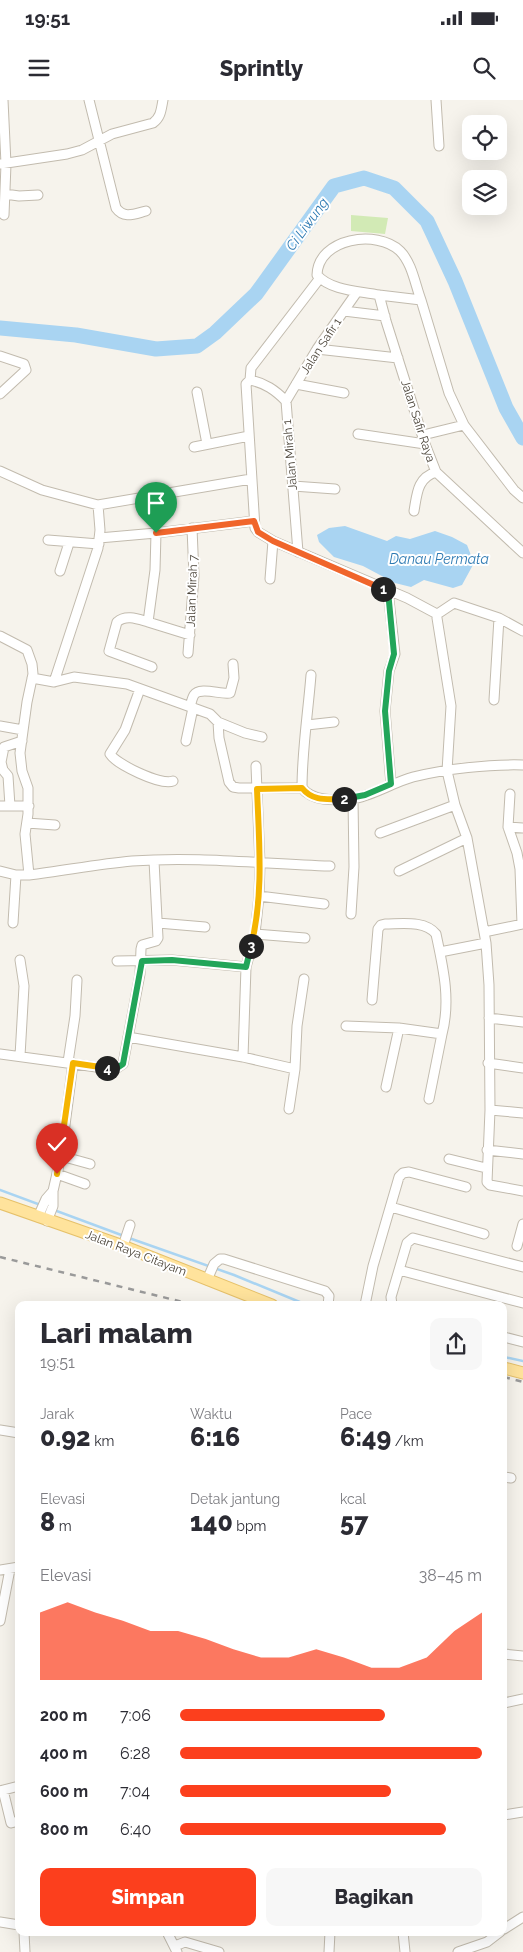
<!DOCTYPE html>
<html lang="id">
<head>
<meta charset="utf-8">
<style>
	:root { --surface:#fff; --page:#f7f7f7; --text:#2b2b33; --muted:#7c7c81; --accent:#fc3f1d }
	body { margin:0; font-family:Raleway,sans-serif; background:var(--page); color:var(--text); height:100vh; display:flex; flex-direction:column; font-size:19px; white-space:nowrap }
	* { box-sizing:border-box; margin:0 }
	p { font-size:16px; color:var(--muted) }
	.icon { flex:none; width:28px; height:28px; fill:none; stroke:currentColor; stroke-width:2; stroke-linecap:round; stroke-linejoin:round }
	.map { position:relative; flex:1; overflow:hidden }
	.details { position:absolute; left:15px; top:1201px; width:492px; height:635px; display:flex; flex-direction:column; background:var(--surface); border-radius:10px; box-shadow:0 5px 20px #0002 }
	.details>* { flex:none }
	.buttons { position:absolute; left:462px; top:15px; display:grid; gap:10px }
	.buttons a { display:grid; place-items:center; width:45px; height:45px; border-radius:10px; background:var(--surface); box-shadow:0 5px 20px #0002; font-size:25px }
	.pin { position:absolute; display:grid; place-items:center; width:42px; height:42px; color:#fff; margin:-51px -21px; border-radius:50% 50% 50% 0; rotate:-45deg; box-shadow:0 0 5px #0007 }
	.pin .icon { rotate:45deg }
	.km { position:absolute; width:25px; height:25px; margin:-12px; border-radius:50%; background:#222; color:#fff; font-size:14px; line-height:25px; text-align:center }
	.round { display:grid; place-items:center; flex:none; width:52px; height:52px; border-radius:10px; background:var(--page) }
	.summary { display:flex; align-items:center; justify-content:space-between; height:85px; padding:0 25px }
	h1 { font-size:28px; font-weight:800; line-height:38px }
	.stats { display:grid; grid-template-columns:repeat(3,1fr); gap:8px; height:85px; padding:5px 25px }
	.stats div { display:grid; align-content:center }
	.stats b { font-size:25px; font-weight:800 }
	.stats small { font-size:14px; font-weight:400 }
	.stats p { font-size:14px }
	.chart { height:140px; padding:10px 25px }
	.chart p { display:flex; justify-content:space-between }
	.chart svg { width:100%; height:90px; margin-top:5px; fill:var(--accent); opacity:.7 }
	.action { display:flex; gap:10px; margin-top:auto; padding:10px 25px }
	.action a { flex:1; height:58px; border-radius:10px; background:var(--accent); color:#fff; font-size:20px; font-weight:800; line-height:58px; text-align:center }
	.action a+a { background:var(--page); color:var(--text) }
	ul { padding:0 25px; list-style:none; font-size:16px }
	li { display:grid; grid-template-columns:80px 60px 1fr; align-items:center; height:38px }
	li i { height:12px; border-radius:6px; background:var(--accent) }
	.status { display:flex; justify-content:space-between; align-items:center; height:35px; padding:0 25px; background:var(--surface); direction:ltr }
	.status svg { height:14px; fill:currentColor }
	header { display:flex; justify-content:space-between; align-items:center; height:65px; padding:0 25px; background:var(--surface); font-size:22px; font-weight:800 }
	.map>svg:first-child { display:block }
	.park { fill:#d2eab5 }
	.water { fill:#a9d4f2 }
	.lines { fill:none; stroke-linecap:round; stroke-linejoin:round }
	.stream { stroke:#a9d4f2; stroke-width:2.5 }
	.river { stroke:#a9d4f2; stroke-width:15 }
	.minor-casing { stroke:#c2bbae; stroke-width:11 }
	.major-casing { stroke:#e6c16a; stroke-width:13 }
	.minor { stroke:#fff; stroke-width:9 }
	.major { stroke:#ffe39c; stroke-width:11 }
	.rail { stroke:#9a9a9a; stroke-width:2.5; stroke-dasharray:6 6; stroke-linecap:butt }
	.split-1-casing { stroke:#fff; stroke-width:10 }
	.split-2-casing { stroke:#fff; stroke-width:10 }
	.split-3-casing { stroke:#fff; stroke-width:10 }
	.split-4-casing { stroke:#fff; stroke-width:10 }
	.split-5-casing { stroke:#fff; stroke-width:10 }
	.split-1 { stroke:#f0652b; stroke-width:6 }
	.split-2 { stroke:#22a559; stroke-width:6 }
	.split-3 { stroke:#f5b400; stroke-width:6 }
	.split-4 { stroke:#22a559; stroke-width:6 }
	.split-5 { stroke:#f5b400; stroke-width:6 }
	.labels { text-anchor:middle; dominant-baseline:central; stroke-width:4; stroke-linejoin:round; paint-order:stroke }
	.street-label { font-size:12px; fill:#4b4439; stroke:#fff }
	.water-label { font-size:14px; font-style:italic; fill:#2e7ab2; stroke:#fff }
</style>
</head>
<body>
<div class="status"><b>19:51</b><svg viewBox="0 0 49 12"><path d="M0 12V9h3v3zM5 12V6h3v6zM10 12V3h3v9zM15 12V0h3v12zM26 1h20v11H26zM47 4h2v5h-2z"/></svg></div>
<header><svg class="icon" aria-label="menu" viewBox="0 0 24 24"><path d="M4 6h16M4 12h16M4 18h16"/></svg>Sprintly<svg class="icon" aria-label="search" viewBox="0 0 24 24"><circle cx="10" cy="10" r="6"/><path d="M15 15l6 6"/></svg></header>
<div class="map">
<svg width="523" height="1852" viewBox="0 0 523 1852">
	<rect width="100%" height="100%" fill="#f6f3ec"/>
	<path class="park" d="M351,115L388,118L385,134L351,131Z"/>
	<path class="water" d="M345,426L387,441L396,436L410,439L435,431L452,437L467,445L474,463L462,485L453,488L424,480L411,487L395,483L363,466L334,457L319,442L317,435L329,428Z"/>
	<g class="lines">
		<path class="stream" d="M0,1090L124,1136
			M129,1138L234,1175L307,1205
			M504,1257L523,1261"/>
		<path class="river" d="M0,228L76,235L156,249L197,246L215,233L256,194L334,86L364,78L394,88L427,121L455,181L506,308L523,338"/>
		<g class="minor-casing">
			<path id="minor" d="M3,0L6,64L4,115
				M89,0L116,108C124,119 134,114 146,111
				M436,0L439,46
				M0,64L67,54L82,50L112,34L153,23C161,17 161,10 163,0
				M5,94L19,96L38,95
				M320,178L251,268L250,280L246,284L255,428L258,432L273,441L407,498L435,513
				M379,195L421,200C415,184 412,163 400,151C377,129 318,138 317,175C331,191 360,191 379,195L386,221L425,344L436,372L523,453
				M421,200L449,293L464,325L514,390L523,398
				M344,211L385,216
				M317,249L398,258
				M0,256L24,264L26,270L0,294
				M250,280C265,283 275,290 286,301L298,452
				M296,284L344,293
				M197,292L207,344
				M286,301L317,249L357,192
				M358,334L425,344
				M423,335L464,325
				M194,347L249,336
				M0,371L42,390L98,405L251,379
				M293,386L335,389
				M414,411C417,394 417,378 436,372
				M99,438L156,433
				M48,440L99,444
				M60,471L69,443
				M270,479L273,441
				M388,491L395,554L389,571L385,611L391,684
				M439,513L454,503L499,518L523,531
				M437,518L451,606L447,671L455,705L467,738L486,843L489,885L490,1010L487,1082L490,1085L523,1091
				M148,522L190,535
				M0,536L27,550L32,564L33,574L27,602L20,653L22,671L28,688V714L25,734L29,775
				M188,553L194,476L192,428
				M152,567L109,551L117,522C126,514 138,519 148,522L155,470L156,433L254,421
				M32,578L54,582L74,577L127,584L210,614L218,622L219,638L229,682L233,687L239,688H302C313,702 335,700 352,699C370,697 394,682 413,677C445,669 490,664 523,665
				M54,582L98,448L100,430L98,405
				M140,589L125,630L110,654C116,664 161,686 173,681
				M494,600L499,518
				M190,607C191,604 192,598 194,595C200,586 221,595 230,593L234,578L233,564
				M218,622L245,633L262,637
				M307,625L334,622
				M0,626L23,630
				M186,641L193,608
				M302,688C302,650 308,613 311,575
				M510,694L508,727L517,753L520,769L522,824
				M0,706H29
				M10,706L8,676L3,670L1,662L4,647L22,641
				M27,723L55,725
				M508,727L523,728
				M380,733L455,705
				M0,771L16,775H29C63,771 98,764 132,761C197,756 264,764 330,766
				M399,771L467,738
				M259,796L324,804
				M351,814L354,767L353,699
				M13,823L16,775
				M158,823L205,827
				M484,832L523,824
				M255,834L305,838
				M440,852L486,843
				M117,861L172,860L246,867
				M489,918L523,922
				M346,926L399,928L442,934C451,900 443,867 436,834C425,820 401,824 385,824L381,825L378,829L372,900
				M128,937L243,957L295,969
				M0,954L111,969L117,968L123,964L140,874L141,849L142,845L156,841L158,838L154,761
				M20,956L24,886L20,860
				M243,957L246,867L255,834L259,796L260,764L256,666
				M68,962L75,916L77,880
				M488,963L523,968
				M386,987L399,928
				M429,999L442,934
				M289,1009L295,969L297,926L304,879
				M490,1010L523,1013
				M487,1050L523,1054
				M61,1056L90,1064
				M449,1059L486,1068
				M57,1074L85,1084
				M391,1107L484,1134
				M38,1117L46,1099L53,1091
				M47,1121L53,1106V1091L61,1056L73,963
				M123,1146L130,1125
				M517,1146L523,1124
				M399,1170L523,1203
				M207,1180L214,1164L220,1159H224L325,1191L329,1196L328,1205
				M365,1205L373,1166L399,1077L403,1073L409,1072L466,1087
				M392,1205L391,1197L407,1143L413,1138L523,1167
				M504,1237L523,1242
				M0,1330L19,1333
				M504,1377L511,1378
				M0,1470L19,1467
				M0,1521L10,1469
				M504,1554L523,1556
				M504,1603L523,1599
				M3,1690L11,1723L19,1721
				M0,1691L19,1686
				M504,1715L523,1712
				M0,1822L19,1825
				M504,1829L523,1817
				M24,1832L25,1852
				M167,1832L177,1852
				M403,1832L405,1852
				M175,1846L185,1842L219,1852
				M329,1852L330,1832
				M458,1852L487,1842L500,1832"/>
		</g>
		<g class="major-casing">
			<path id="major" d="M0,1103L123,1146L272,1205
				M504,1268L523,1273"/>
		</g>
		<use href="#minor" class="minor"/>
		<use href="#major" class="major"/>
		<path class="rail" d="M0,1157L195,1205
			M504,1277L523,1282"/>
	</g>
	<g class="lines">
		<g class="split-1-casing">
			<path id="split-1" d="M156,433L254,421L258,432L273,441L383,489"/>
		</g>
		<g class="split-2-casing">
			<path id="split-2" d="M344,699L365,695L391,684L385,611L389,571L394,554L388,491L383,489"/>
		</g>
		<g class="split-3-casing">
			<path id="split-3" d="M251,846C264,795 259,741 257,689L302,688C313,702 328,699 344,699"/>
		</g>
		<g class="split-4-casing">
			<path id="split-4" d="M107,968H117L123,964L142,861L172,860L246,867L251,846"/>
		</g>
		<g class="split-5-casing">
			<path id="split-5" d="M57,1074L73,963L107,968"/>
		</g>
		<use href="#split-1" class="split-1"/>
		<use href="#split-2" class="split-2"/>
		<use href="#split-3" class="split-3"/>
		<use href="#split-4" class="split-4"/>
		<use href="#split-5" class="split-5"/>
	</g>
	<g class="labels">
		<g class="street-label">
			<text transform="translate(321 246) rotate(-57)">Jalan Safir 1</text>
			<text transform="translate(418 321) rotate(72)">Jalan Safir Raya</text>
			<text transform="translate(290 355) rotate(-95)">Jalan Mirah 1</text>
			<text transform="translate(192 491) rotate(-88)">Jalan Mirah 7</text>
			<text transform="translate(136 1153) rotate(21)">Jalan Raya Citayam</text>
		</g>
		<g class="water-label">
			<text transform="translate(307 124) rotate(-54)">Ci Liwung</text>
			<text x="439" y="459">Danau Permata</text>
		</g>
	</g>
</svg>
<div class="buttons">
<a><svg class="icon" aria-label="locate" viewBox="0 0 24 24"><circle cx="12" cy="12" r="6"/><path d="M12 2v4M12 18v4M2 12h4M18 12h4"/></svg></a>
<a><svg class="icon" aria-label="layers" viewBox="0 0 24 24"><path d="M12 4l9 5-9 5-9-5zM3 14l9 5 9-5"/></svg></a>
</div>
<div class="pin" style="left:156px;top:433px;background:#1e9e55"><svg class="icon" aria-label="arrive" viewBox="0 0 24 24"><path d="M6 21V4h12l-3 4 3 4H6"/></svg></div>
<div class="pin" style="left:57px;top:1074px;background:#d93025"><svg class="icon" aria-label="check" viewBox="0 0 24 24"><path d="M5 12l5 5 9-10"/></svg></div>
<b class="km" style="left:383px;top:489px">1</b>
<b class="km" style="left:344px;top:699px">2</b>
<b class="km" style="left:251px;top:846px">3</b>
<b class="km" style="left:107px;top:968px">4</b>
<section class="details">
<div class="summary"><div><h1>Lari malam</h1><p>19:51</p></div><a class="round"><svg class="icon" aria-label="share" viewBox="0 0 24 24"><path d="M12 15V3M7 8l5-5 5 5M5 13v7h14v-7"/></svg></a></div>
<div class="stats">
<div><p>Jarak</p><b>0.92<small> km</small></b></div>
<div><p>Waktu</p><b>6:16</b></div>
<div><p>Pace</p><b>6:49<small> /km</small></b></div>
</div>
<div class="stats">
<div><p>Elevasi</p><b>8<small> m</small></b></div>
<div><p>Detak jantung</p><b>140<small> bpm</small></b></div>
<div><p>kcal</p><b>57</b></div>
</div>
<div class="chart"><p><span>Elevasi</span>38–45 m</p>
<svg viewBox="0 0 160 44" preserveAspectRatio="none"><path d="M0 44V11L10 6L20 11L30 15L40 20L50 20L60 24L70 29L80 33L90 33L100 29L110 33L120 38L130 38L140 33L150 20L160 11V44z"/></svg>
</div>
<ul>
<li><b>200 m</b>7:06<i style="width:68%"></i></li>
<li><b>400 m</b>6:28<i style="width:100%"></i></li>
<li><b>600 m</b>7:04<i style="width:70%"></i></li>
<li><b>800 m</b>6:40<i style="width:88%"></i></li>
</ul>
<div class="action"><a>Simpan</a><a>Bagikan</a></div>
</section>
</div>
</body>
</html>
